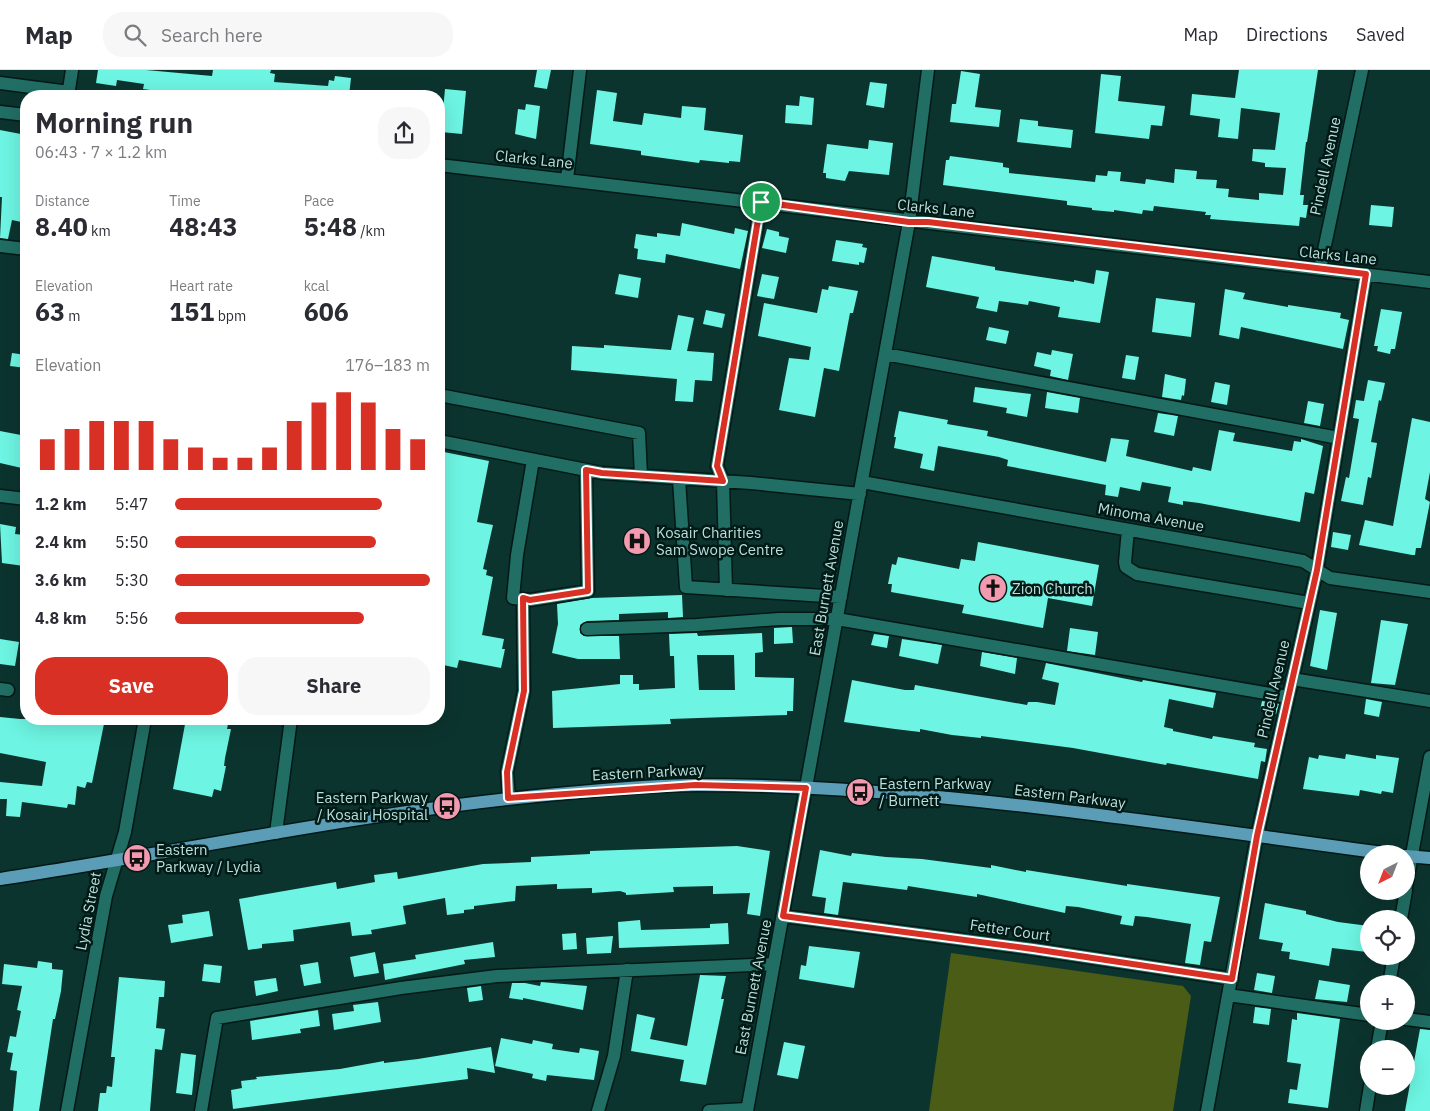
<!DOCTYPE html>
<html lang="en">
<head>
<meta charset="utf-8">
<style>
	:root { --surface:#fff; --page:#f7f7f7; --text:#2b2b33; --muted:#7c7c81; --line:#e1e1e2; --accent:#d93025 }
	body { margin:0; font-family:"IBM Plex Sans",sans-serif; background:var(--page); color:var(--text); height:100vh; display:flex; flex-direction:column; font-size:19px; white-space:nowrap }
	* { box-sizing:border-box; margin:0 }
	p { font-size:16px; color:var(--muted) }
	.icon { flex:none; width:28px; height:28px; fill:none; stroke:currentColor; stroke-width:2; stroke-linecap:round; stroke-linejoin:round }
	.map { position:relative; flex:1; overflow:hidden }
	.sheet { position:absolute; left:20px; top:20px; width:425px; height:635px; display:flex; flex-direction:column; background:var(--surface); border-radius:20px; box-shadow:0 5px 20px #0002 }
	.sheet>* { flex:none }
	.needle { width:32px; rotate:222deg }
	.buttons { position:absolute; left:1360px; top:775px; display:grid; gap:10px }
	.buttons a { display:grid; place-items:center; width:55px; height:55px; border-radius:50%; background:var(--surface); box-shadow:0 5px 20px #0002; font-size:25px }
	.pin { position:absolute; display:grid; place-items:center; width:42px; height:42px; color:#fff; margin:-21px; border:2px solid #fff; border-radius:50%; box-shadow:0 1px 5px #0007 }
	.round { display:grid; place-items:center; flex:none; width:52px; height:52px; border-radius:20px; background:var(--page) }
	.summary { display:flex; align-items:center; justify-content:space-between; height:85px; padding:0 15px }
	h1 { font-size:28px; font-weight:700; line-height:38px }
	.stats { display:grid; grid-template-columns:repeat(3,1fr); gap:8px; height:85px; padding:5px 15px }
	.stats div { display:grid; align-content:center }
	.stats b { font-size:25px; font-weight:700 }
	.stats small { font-size:14px; font-weight:400 }
	.stats p { font-size:14px }
	.chart { height:140px; padding:10px 15px }
	.chart p { display:flex; justify-content:space-between }
	.chart svg { width:100%; height:90px; margin-top:5px; stroke:var(--accent); stroke-width:6 }
	.cta { display:flex; gap:10px; margin-top:auto; padding:10px 15px }
	.cta a { flex:1; height:58px; border-radius:20px; background:var(--accent); color:#fff; font-size:20px; font-weight:700; line-height:58px; text-align:center }
	.cta a+a { background:var(--page); color:var(--text) }
	ul { padding:0 15px; list-style:none; font-size:16px }
	li { display:grid; grid-template-columns:80px 60px 1fr; align-items:center; height:38px }
	li i { height:12px; border-radius:6px; background:var(--accent) }
	header { display:flex; align-items:center; gap:30px; box-sizing:border-box; height:70px; padding:0 25px; background:var(--surface); border-bottom:1px solid var(--line) }
	header strong { font-size:24px }
	nav { display:flex; gap:28px; margin-inline-start:auto; font-size:18px }
	.search { width:350px; height:45px; background:var(--page); display:flex; align-items:center; gap:12px; box-sizing:border-box; padding:0 18px; border-radius:20px; color:var(--muted); font-size:19px }
	.map>svg:first-child { display:block }
	.green { fill:#4a5c16 }
	.building { fill:#6df4e2; fill-rule:evenodd }
	.lines { fill:none; stroke-linecap:round; stroke-linejoin:round }
	.minor-casing { stroke:#031916; stroke-width:15 }
	.major-casing { stroke:#031916; stroke-width:15 }
	.minor { stroke:#216e64; stroke-width:12 }
	.major { stroke:#5b9db6; stroke-width:12 }
	.route-casing { stroke:#fff; stroke-width:10 }
	.route { stroke:#d93025; stroke-width:6 }
	.labels { text-anchor:middle; dominant-baseline:central; stroke-width:5; stroke-linejoin:round; paint-order:stroke }
	.street-label { font-size:15px; fill:#bcdfd9; stroke:#001a17 }
	.poi-label { font-size:15px; fill:#bcdfd9; stroke:#001a17; text-anchor:start }
</style>
</head>
<body>
<header>
<strong>Map</strong>
<div class="search"><svg class="icon" aria-label="search" viewBox="0 0 24 24"><circle cx="10" cy="10" r="6"/><path d="M15 15l6 6"/></svg>Search here</div>
<nav><a>Map</a><a>Directions</a><a>Saved</a></nav>
</header>
<div class="map">
<svg width="1430" height="1041" viewBox="0 0 1430 1041">
	<rect width="100%" height="100%" fill="#0c342f"/>
	<path class="green" d="M951,883L1183,916L1191,926L1173,1041H929Z"/>
	<path class="building" d="M98,0H146L212,6L213,0H271L270,3L275,4L274,12L328,16L329,10L334,11L335,6L351,8L349,26H167L150,25V20L143,19L144,14L117,10L116,16L96,13Z
		M537,0H551L547,19L534,17Z
		M1239,0H1318L1307,72H1306L1300,125H1304L1303,135H1308L1306,148L1300,147L1299,156L1210,149L1211,145H1205L1206,142L1154,136L1153,141L1143,140L1142,144L1114,140V142L1092,140V138L1067,135V131L943,115L946,90H949L950,86L1003,93V97L1009,98V103L1095,112L1096,105L1107,106L1108,101L1121,102L1120,111L1145,114L1146,109L1174,113L1175,99L1197,101L1196,109L1217,110L1216,118L1229,119L1228,127L1259,130V123L1283,125L1286,98L1265,97V93L1252,91L1253,79L1275,80L1280,43L1241,38L1238,69L1218,67L1220,49L1190,45L1192,24L1235,28Z
		M961,1L980,4L975,37L1001,40L999,57L950,52L952,34H956Z
		M1101,4L1121,6L1118,31L1165,36L1162,56L1151,55L1149,69L1095,63Z
		M870,12L887,14L884,38L866,35Z
		M445,19L466,21L462,64L441,62Z
		M597,20L617,23L613,51L642,55L644,43L681,48L682,36L706,38L704,60L743,65L740,92L729,91V93L700,90L699,93L641,85V81L590,74Z
		M800,26L814,28L812,55L785,53L786,35L799,36Z
		M526,34L540,36L536,69L515,64L518,39L525,40Z
		M1020,49L1038,51V56L1073,60L1071,78L1017,72Z
		M0,60L26,65V153L12,150L8,169L0,168L2,127H0Z
		M869,70L893,73L889,105L849,101L845,111L826,108V103H823L827,74L868,79Z
		M1371,135L1394,137L1392,157L1369,155Z
		M682,153L734,164L735,158L748,161L740,199L666,184L665,193L637,189L638,179L634,178L636,164L657,167V163L680,166Z
		M767,159L779,162V166L789,168L786,183L762,178Z
		M836,170L863,174L862,177L867,178L864,193L859,192V195L832,191Z
		M932,186L995,197V200L1074,212V210L1094,214L1096,200L1109,202L1100,253L1058,247L1060,237L1029,231L1028,235L999,231L997,242L976,238L979,227L926,217Z
		M619,204L641,208L638,228L615,224Z
		M762,204L779,207L774,229L757,226Z
		M829,216L858,221L853,243H850L839,301L824,298L815,347L779,340L789,288L809,290L811,277L758,266L764,233L817,243L822,219L828,220Z
		M1225,219L1245,223L1243,229L1288,237V235L1341,243L1340,248L1349,250L1343,279L1241,257L1239,269L1219,265Z
		M1156,228L1195,233L1191,267L1152,262Z
		M1381,239L1402,242L1395,279H1391L1390,284L1377,281L1378,276H1374Z
		M706,240L725,244L722,258L703,254Z
		M678,245L694,248L687,281L714,283L712,311L695,310L693,332L675,331L677,309L571,300L572,276L604,278V275L671,280Z
		M989,257L1009,261L1006,274L986,270Z
		M1052,280L1073,284L1068,310L1050,306L1051,300L1034,296L1037,282L1051,285Z
		M12,283L26,285V298L10,296Z
		M1126,285L1139,287L1135,310L1122,308Z
		M1165,304L1186,309L1184,326L1182,325L1181,330L1162,327Z
		M1368,310L1385,313L1381,331L1379,330L1371,372L1377,373L1371,408L1368,407L1363,435L1341,431L1346,407L1349,408L1359,349L1353,348L1356,330L1364,331Z
		M1215,312L1230,315L1227,335L1211,332Z
		M975,317L1031,324L1027,347L1006,343L1007,338L973,332Z
		M1047,322L1080,328L1078,343L1045,338Z
		M1308,331L1324,334L1320,356L1304,353Z
		M899,341L948,350L947,354L988,361L987,366L1106,392L1111,368L1129,370L1126,386L1192,401L1193,397L1211,401L1219,360L1235,363L1233,371L1292,381L1294,371L1301,372V369L1323,376L1314,424L1305,422L1300,452L1199,433L1183,431V435L1168,432L1171,417L1142,412L1140,421L1120,417L1118,427L1105,425L1106,415L1007,396L1008,390L999,387L938,376L934,401L920,398L923,384L894,378L896,367H894Z
		M1158,343L1178,346L1174,366L1154,362Z
		M1412,348L1430,352V402L1425,429L1430,432L1421,478H1416L1415,485H1412L1359,475L1365,450L1393,456Z
		M0,361L26,366V399L0,393Z
		M439,381L489,391L477,452L493,455L483,499L487,500L486,505L493,507L482,565L504,569L502,579H505L501,598L459,590L457,598L439,594Z
		M0,454L16,457L15,464L24,465L22,475L26,476V494L24,496L2,493Z
		M1333,462L1351,465L1348,480L1331,477Z
		M978,472L1099,495L1092,536L1048,528L1043,558L962,543L964,535L891,522L892,514H888L892,494L896,495L898,487L959,499L961,489L975,491Z
		M682,525L683,547L668,548V542L619,544V550L587,551L580,555V563L584,566H619L620,589H578L552,583L558,554L557,534L592,528Z
		M1320,540L1337,543L1327,600L1310,596Z
		M1381,550L1408,554L1395,615L1371,613Z
		M792,557L793,573L774,574V558Z
		M1070,558L1098,562L1095,585L1067,581Z
		M697,563L698,566L762,563L763,582L755,583V607L794,608L793,641H787V645L670,649L671,654L553,658L552,621L620,614V605H633V614H639V620L675,618L674,586H670L669,564ZM697,585H734L735,620H699Z
		M874,564L889,566L887,578L871,575Z
		M0,569L19,572L15,596L0,594Z
		M902,569L942,575L938,594L899,586Z
		M982,582L1017,588L1015,604L980,596Z
		M1046,593L1142,612L1143,610L1216,623L1213,638L1169,629L1164,657L1173,659V661L1212,669L1213,666L1255,673L1254,677L1267,679L1265,692L1261,691L1258,709L1167,693L1166,695L1073,678L981,666V668L952,665L920,659V662L895,659L844,652L852,610L905,620H914L915,615L1027,635L1028,632H1037L1055,635L1059,613L1042,609Z
		M1366,629L1382,632L1379,647L1364,644Z
		M1262,631L1279,634L1276,644L1260,641Z
		M0,647L20,649H105L92,713L87,712L85,718L77,716L75,735L68,734L67,738L22,732L20,747L6,746L7,729H0V712L42,716L46,692L0,683Z
		M186,649H229L227,659H231L225,688L224,696H226L221,721L214,719L212,727L173,719Z
		M1346,684L1376,689V685L1399,688L1393,723L1382,721L1381,724L1360,720L1359,726L1303,719L1309,687L1318,689L1319,685L1345,689Z
		M737,776L770,781L760,846L747,844L750,823L713,824V816L673,817L674,822L626,825V823L620,821L592,823V818L557,819V814L516,816L515,831L474,836V839L464,840V843L447,845L445,828L403,836L406,854L371,860L372,864L352,866L350,852L293,860L294,871L262,874V878L248,880L239,829L336,812L337,819L375,812L374,805L397,802L398,809L483,794L531,792V787L590,784V781Z
		M820,780L851,786L852,783L886,787L922,789L991,798V795L1026,802V800L1127,816V814L1220,827L1211,872L1204,871L1200,895L1185,893L1191,854L1147,847L1135,846L1133,856L1120,854L1122,846L1078,837L1066,836L1065,843L977,824V827L908,816L907,820L843,812L838,845L824,843L826,828L812,826Z
		M1265,833L1306,841V844L1338,852L1369,856L1367,882L1332,878L1329,896L1289,889L1290,882L1281,881L1283,873L1259,869Z
		M209,841L213,866L171,873L168,855L183,853L182,845Z
		M640,850L641,860L710,858V854L728,853L729,874L619,878L618,852Z
		M576,863L577,879L563,880L562,864Z
		M613,866L611,883L587,884L586,868Z
		M493,872L495,887L464,890L465,894L385,910L383,894L416,889L415,885Z
		M809,876L860,882L854,918L799,909L801,895L806,896Z
		M375,882L379,903L354,907L350,887Z
		M38,891L52,893V899L63,900L61,921L55,949H53L39,1041H13L17,1001L10,1000L13,983L7,982L10,966L16,967L21,941L17,940L22,916L2,914L4,894L37,898Z
		M318,892L321,913L304,916L300,895Z
		M204,894L222,896L220,913L202,911Z
		M1257,903L1275,906L1272,923L1254,920Z
		M700,905L726,906L721,929H724L706,1015L680,1011L684,990L631,981L637,944L655,948L650,969L687,976Z
		M119,907L165,911L164,927H159L156,958L165,959L162,980L155,979L150,1041H98L100,1023H106L107,1016L112,1017L115,987H111Z
		M276,908L278,921L256,926L254,911Z
		M1319,910L1350,915L1347,932L1315,929Z
		M541,912L587,916L583,940L523,928V930L509,928L512,913H525L540,916Z
		M481,916L483,930L469,932L467,918Z
		M378,932L381,952L334,960L332,944L354,941L353,935Z
		M1255,937L1271,939L1269,955L1253,953Z
		M318,940L320,956L300,959L301,963L252,970L250,951Z
		M1297,943L1340,949L1328,1038L1288,1033L1290,1019L1297,1020L1301,994L1287,992L1292,949L1297,950Z
		M1420,959L1430,960V1041H1405Z
		M501,968L532,974L533,970L553,974L552,979L579,983L580,978L599,981L594,1010L547,1005L546,1011L532,1008L533,1004L495,996Z
		M784,972L805,976L798,1009L777,1005Z
		M491,977L495,1003L467,998L468,1009L233,1039L231,1020L242,1018L241,1011L257,1009L256,1007L340,999L384,991V993L418,989Z
		M181,983L196,985L192,1025L176,1023Z"/>
	<g class="lines">
		<g class="minor-casing">
			<path id="minor" d="M0,13L69,22
				M68,26L72,0
				M0,42L26,45
				M439,95L1430,212
				M567,109L580,0
				M0,176L26,179
				M1320,199L1362,0
				M885,284L1339,368
				M439,325L639,363L641,406
				M439,371L602,403L751,413L860,424
				M533,390L517,485L513,528L530,530L588,521L586,400
				M679,409L686,517L841,527
				M862,412L1303,491L1330,508L1430,522
				M0,426L26,429
				M1128,460L1125,492L1126,497L1137,504L1309,533
				M726,520L723,411L717,396L761,132
				M587,559L697,555L779,549H837L1288,627
				M1292,609L1430,631
				M0,619L8,620
				M509,728L507,702L524,621L523,529
				M276,763L291,649
				M1406,817L1430,687
				M783,846L1033,879L1232,909
				M1401,849L1406,821
				M1389,914L1394,886
				M1228,925L1369,945
				M1406,949L1430,952
				M1377,979L1382,951
				M67,1041L106,826L125,762L145,649
				M201,1041L217,948L401,918L497,906L774,894
				M598,1041L614,986L627,900
				M709,1041L747,1039
				M747,1041L909,152L928,0
				M1207,1041L1257,766L1317,500L1366,204
				M1366,1041L1370,1016"/>
		</g>
		<g class="major-casing">
			<path id="major" d="M1406,786L1430,788
				M0,809C186,781 370,741 557,724C603,720 651,715 697,715C930,715 1161,754 1391,784"/>
		</g>
		<use href="#minor" class="minor"/>
		<use href="#major" class="major"/>
	</g>
	<g class="lines">
		<g class="route-casing">
			<path id="route" d="M761,132L909,152H928L1366,204L1317,500L1257,766L1232,909L1033,879L783,846L806,718L695,715L508,728L507,702L524,621L523,528L530,530L588,521L586,400L602,403L723,411L717,396Z"/>
		</g>
		<use href="#route" class="route"/>
	</g>
	<defs>
		<g id="hospital-disc" transform="scale(1.4375)"><circle r="9.5" fill="#f29ab0" stroke="#001a17"/><path d="M-5-5h3v3.5h4V-5h3V5h-3V1.5h-4V5h-3Z" fill="#111"/></g>
		<g id="church-disc" transform="scale(1.4375)"><circle r="9.5" fill="#f29ab0" stroke="#001a17"/><path d="M-1.2-6h2.4v3.5h3.3v2.4h-3.3V6h-2.4V-.1h-3.3v-2.4h3.3Z" fill="#111"/></g>
		<g id="bus-disc" transform="scale(1.4375)"><circle r="9.5" fill="#f29ab0" stroke="#001a17"/><path d="M-5-6H5V4H4V6H2V4H-2V6H-4V4H-5ZM-3.5-4V0h7V-4ZM-3.5 1.2v1.5H-2V1.2ZM2 1.2v1.5H3.5V1.2Z" fill="#111"/></g>
	</defs>
	<g fill-rule="evenodd">
		<use href="#hospital-disc" x="637" y="471"/>
		<use href="#church-disc" x="993" y="518"/>
		<use href="#bus-disc" x="860" y="722"/>
		<use href="#bus-disc" x="447" y="736"/>
		<use href="#bus-disc" x="137" y="788"/>
	</g>
	<g class="labels">
		<g class="street-label">
			<text transform="translate(534 89) rotate(6)">Clarks Lane</text>
			<text transform="translate(1325 96) rotate(-78)">Pindell Avenue</text>
			<text transform="translate(936 138) rotate(6)">Clarks Lane</text>
			<text transform="translate(1338 185) rotate(6)">Clarks Lane</text>
			<text transform="translate(1151 447) rotate(10)">Minoma Avenue</text>
			<text transform="translate(826 518) rotate(-80)">East Burnett Avenue</text>
			<text transform="translate(1273 619) rotate(-77)">Pindell Avenue</text>
			<text transform="translate(648 702) rotate(-3)">Eastern Parkway</text>
			<text transform="translate(1070 726) rotate(7)">Eastern Parkway</text>
			<text transform="translate(88 841) rotate(-79)">Lydia Street</text>
			<text transform="translate(1010 860) rotate(8)">Fetter Court</text>
			<text transform="translate(753 917) rotate(-79)">East Burnett Avenue</text>
		</g>
		<g class="poi-label">
			<text x="656" y="462">Kosair Charities<tspan x="656" dy="17">Sam Swope Centre</tspan></text>
			<text x="1012" y="518">Zion Church</text>
			<text x="879" y="713">Eastern Parkway<tspan x="879" dy="17">/ Burnett</tspan></text>
			<text x="428" y="727" text-anchor="end">Eastern Parkway<tspan x="428" dy="17">/ Kosair Hospital</tspan></text>
			<text x="156" y="779">Eastern<tspan x="156" dy="17">Parkway / Lydia</tspan></text>
		</g>
	</g>
</svg>
<div class="buttons">
<a><svg class="needle" viewBox="-14 -14 28 28"><path d="M0-13l5 13h-10z" fill="#e53935"/><path d="M0 13l5-13h-10z" fill="#7c7c81"/></svg></a>
<a><svg class="icon" aria-label="locate" viewBox="0 0 24 24"><circle cx="12" cy="12" r="6"/><path d="M12 2v4M12 18v4M2 12h4M18 12h4"/></svg></a>
<a>+</a>
<a>−</a>
</div>
<div class="pin" style="left:761px;top:132px;background:#1e9e55"><svg class="icon" aria-label="arrive" viewBox="0 0 24 24"><path d="M6 21V4h12l-3 4 3 4H6"/></svg></div>
<section class="sheet">
<div class="summary"><div><h1>Morning run</h1><p>06:43 · 7 × 1.2 km</p></div><a class="round"><svg class="icon" aria-label="share" viewBox="0 0 24 24"><path d="M12 15V3M7 8l5-5 5 5M5 13v7h14v-7"/></svg></a></div>
<div class="stats">
<div><p>Distance</p><b>8.40<small> km</small></b></div>
<div><p>Time</p><b>48:43</b></div>
<div><p>Pace</p><b>5:48<small> /km</small></b></div>
</div>
<div class="stats">
<div><p>Elevation</p><b>63<small> m</small></b></div>
<div><p>Heart rate</p><b>151<small> bpm</small></b></div>
<div><p>kcal</p><b>606</b></div>
</div>
<div class="chart"><p><span>Elevation</span>176–183 m</p>
<svg viewBox="0 0 160 44" preserveAspectRatio="none"><path d="M5 44V29M15 44V24M25 44V20M35 44V20M45 44V20M55 44V29M65 44V33M75 44V38M85 44V38M95 44V33M105 44V20M115 44V11M125 44V6M135 44V11M145 44V24M155 44V29"/></svg>
</div>
<ul>
<li><b>1.2 km</b>5:47<i style="width:81%"></i></li>
<li><b>2.4 km</b>5:50<i style="width:79%"></i></li>
<li><b>3.6 km</b>5:30<i style="width:100%"></i></li>
<li><b>4.8 km</b>5:56<i style="width:74%"></i></li>
</ul>
<div class="cta"><a>Save</a><a>Share</a></div>
</section>
</div>
</body>
</html>
